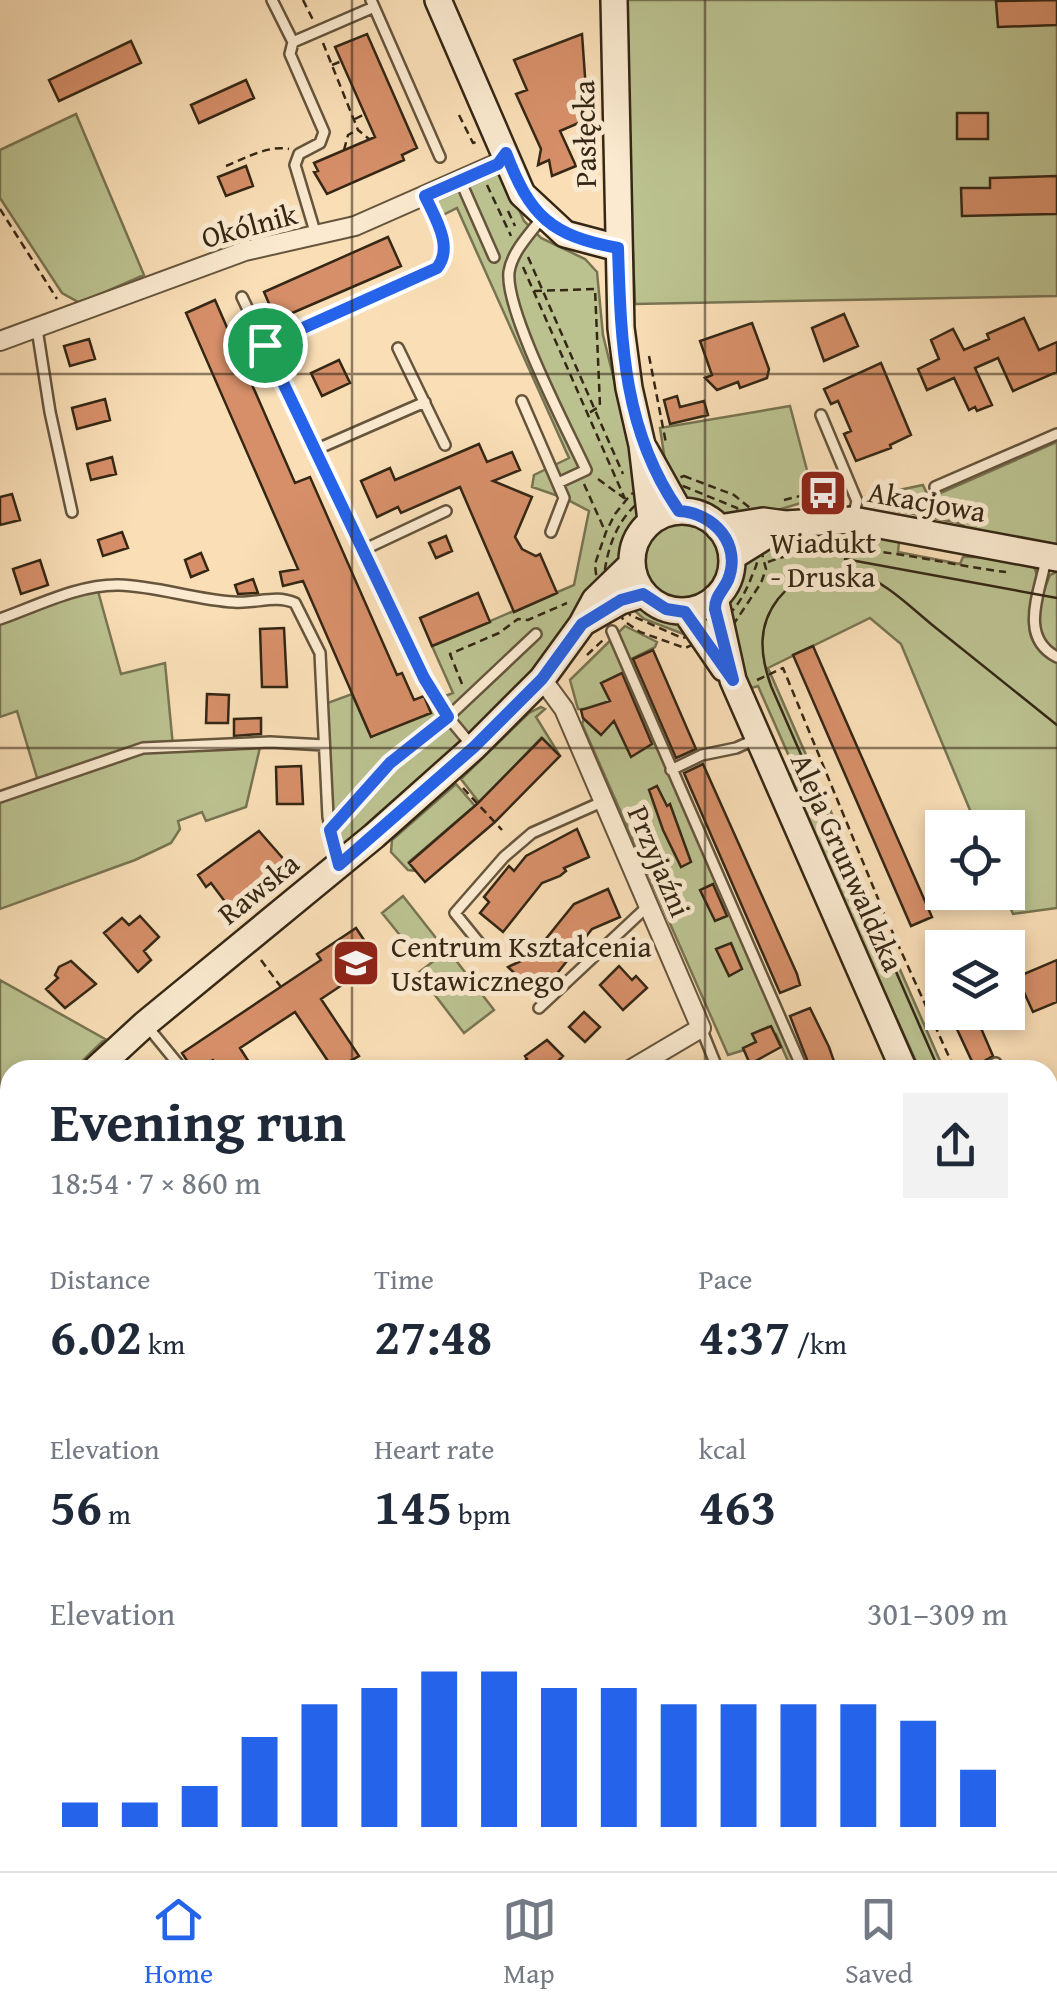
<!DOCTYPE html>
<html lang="en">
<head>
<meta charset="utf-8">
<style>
	:root { --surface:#fff; --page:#f2f2f3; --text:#1f2937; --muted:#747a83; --line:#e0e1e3; --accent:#2563eb }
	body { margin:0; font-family:"Gentium Book Plus",serif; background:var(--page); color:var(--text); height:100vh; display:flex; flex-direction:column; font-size:38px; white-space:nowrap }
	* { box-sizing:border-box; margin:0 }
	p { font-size:32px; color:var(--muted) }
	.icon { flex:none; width:55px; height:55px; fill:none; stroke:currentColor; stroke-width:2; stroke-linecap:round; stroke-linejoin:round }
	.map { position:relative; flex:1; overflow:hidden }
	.side { position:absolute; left:0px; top:1060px; width:1058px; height:812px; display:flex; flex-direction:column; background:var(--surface); border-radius:30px 30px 0 0; box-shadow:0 5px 15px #0003 }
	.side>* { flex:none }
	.buttons { position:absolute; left:925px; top:810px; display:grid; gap:20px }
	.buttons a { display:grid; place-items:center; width:100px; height:100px; border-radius:0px; background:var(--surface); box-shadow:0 5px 15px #0003; font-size:50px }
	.pin { position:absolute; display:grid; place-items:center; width:85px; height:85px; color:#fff; margin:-42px; border:5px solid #fff; border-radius:50%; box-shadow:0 2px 10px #0007 }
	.round { display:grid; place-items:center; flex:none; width:105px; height:105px; border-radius:0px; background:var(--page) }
	.head { display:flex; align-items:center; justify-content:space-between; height:170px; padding:0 50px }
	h1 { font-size:55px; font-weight:700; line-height:75px }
	.metrics { display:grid; grid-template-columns:repeat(3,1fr); gap:15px; height:170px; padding:10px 50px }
	.metrics div { display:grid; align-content:center }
	.metrics b { font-size:50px; font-weight:700 }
	.metrics small { font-size:28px; font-weight:400 }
	.metrics p { font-size:28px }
	.chart { height:280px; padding:20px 50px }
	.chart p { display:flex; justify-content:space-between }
	.chart svg { width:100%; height:180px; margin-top:10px; stroke:var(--accent); stroke-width:6 }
	.dock { display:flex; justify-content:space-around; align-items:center; height:140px; border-top:2px solid var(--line); background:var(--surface); font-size:28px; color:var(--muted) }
	.dock a { display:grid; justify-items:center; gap:5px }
	.dock .selected { color:var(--accent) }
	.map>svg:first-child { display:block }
	.green { fill:#bbc290; stroke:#787452; stroke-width:2.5 }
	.building { fill:#d68f69; stroke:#352715; stroke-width:2.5 }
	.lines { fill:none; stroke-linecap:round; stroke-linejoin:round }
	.lane-casing { stroke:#66553d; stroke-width:14 }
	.street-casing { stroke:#66553d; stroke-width:22 }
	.secondary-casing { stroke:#352715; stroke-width:30 }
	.path { stroke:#352715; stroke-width:2.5; stroke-dasharray:8 5; stroke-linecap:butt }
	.lane { stroke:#fbead0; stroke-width:9 }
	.street { stroke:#fbead0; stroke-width:18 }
	.secondary { stroke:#fbead0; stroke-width:25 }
	.tram { stroke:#352715; stroke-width:2.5 }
	.route-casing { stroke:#fff; stroke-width:20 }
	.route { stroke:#2563eb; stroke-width:12 }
	.grid { fill:none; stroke:#352715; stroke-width:2.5; stroke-opacity:0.55 }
	.labels { text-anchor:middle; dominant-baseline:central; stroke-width:10; stroke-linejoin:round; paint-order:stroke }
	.street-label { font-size:30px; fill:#352715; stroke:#fbead0 }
	.poi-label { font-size:30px; fill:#352715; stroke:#fbead0 }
</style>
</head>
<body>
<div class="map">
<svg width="1057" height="1871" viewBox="0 0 1057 1871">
	<rect width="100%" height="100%" fill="#f9deb6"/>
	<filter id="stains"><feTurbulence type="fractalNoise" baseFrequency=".002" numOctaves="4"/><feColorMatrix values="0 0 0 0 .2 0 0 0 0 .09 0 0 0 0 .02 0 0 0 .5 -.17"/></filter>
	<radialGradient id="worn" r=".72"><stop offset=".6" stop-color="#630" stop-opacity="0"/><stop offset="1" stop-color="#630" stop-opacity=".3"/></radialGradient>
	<path class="green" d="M623,0H1057V296L635,304Z
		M76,114L144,275L80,303L62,293L0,198V150Z
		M498,163L524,221L541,238L585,259L597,272L603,335L642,494L641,520L631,534L623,559L528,682L337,856L328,817L322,705L352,694L371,737L427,703L453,693L432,646L574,585L589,511L564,498L532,487L534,475L569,458L457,208L435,219L425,196Z
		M790,406L812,489L811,500L771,512L717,517L686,501L667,474L660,428Z
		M1057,442V544L971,531L959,523L868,505L866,497L923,485L929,498Z
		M642 561a39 39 0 1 1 78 0a39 39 0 1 1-78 0Z
		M867,532L899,542L898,552L960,564L963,557H1004L1034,567C1050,600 1001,632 1057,662V908L1013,914L1004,893L1008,892V828L977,827L901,644L870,618L768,668L944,1070H920L786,777L796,772L758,686L748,689L725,600L740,564L769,543L800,533Z
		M1057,572V652C1030,635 1039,600 1050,575Z
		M96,584L121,674L165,663L173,746L261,743L246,807L206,821L202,812L178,821L180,829L171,843L135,860L0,909V795L38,781L17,711L0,717V619Z
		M627,604L645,606L676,619L686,635L644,619Z
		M625,626L657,642L655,647L625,662L803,1070H792L776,1034L772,1035L768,1027L753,1034L756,1042L744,1050L728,1055L582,724L584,719L590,717L587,709H578L570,680Z
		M541,707L545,709L536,717L560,756L541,738L486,796L481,805L461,779L529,713Z
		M456,784L481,813L470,810L409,862L416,871L408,870L391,852L392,840Z
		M403,896L436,938L416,955L382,913Z
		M448,950L494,1010L464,1033L418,973Z
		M0,980L105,1039L73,1070H10V1136L0,1147Z
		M1048,1308L1057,1329V1384L1048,1362Z
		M732,1862H1016V1863L1004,1871H720Z"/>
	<path class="building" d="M1057,0V25L998,27L996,1Z
		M367,34L417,148L402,155L404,160L327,194L314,172L318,171L314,163L375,137L335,47Z
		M582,34L588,119L560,131L576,166L552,176L549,160L538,165L541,149L516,94L527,90L514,60Z
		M131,41L141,63L59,101L49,80Z
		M246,80L254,98L199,123L191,105Z
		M957,113H988V139H957Z
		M246,166L253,186L226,196L218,177Z
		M1057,176V214L962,216L961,188H990V178Z
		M388,237L401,266L276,320L264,292Z
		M215,300L295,483L310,477L397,675L402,673L414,700L424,696L431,713L371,737L303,581L283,586L280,572L298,569L186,313Z
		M844,314L858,346L824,361L812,328Z
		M1024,318L1039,350L1057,342V372L1013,391L998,358L975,368L992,405L977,411L975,407L969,410L954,378L927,390L918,369L939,359L931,340L953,329L964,350L989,339L987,334Z
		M752,323L769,369L767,378L740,388L738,382L717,390L705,378L712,375L700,341Z
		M89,339L95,359L70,366L64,346Z
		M339,360L350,383L322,396L311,373Z
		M881,363L911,435L890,445L891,448L856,461L844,434L851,431L838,401L831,404L824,389Z
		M677,396L680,407L704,401L708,415L670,424L664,400Z
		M105,399L110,420L77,429L72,408Z
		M479,444L487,462L512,452L520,470L493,481L532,497L515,537L522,549L536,556L540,554L557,593L514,612L460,487L401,513L398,507L377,517L361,481L390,468L395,480Z
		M112,457L116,474L91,480L87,464Z
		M12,494L20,520L0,525V497Z
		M122,532L128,548L103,556L98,540Z
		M446,536L452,551L436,558L429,543Z
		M201,553L208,570L191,577L185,560Z
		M40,560L48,585L21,594L13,569Z
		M253,579L258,593L238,594L235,585Z
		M478,593L490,622L432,646L420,618Z
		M284,628L287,687H262L260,629Z
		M813,646L932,917L911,926L793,655Z
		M653,650L696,749L676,758L633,659Z
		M622,673L652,744L631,757L614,721L601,735L583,718L581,710L610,701L601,683Z
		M207,694L229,695L228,723H206Z
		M261,718V734L234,736V719Z
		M542,738L560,756L495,822L425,882L409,863L477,804Z
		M703,764L797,974L800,985L780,993L684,773Z
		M301,766L303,804H277L276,767Z
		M657,786L667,806L670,804L691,862L681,867L663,830L649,790Z
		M577,829L589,857L564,868L566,871L560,876L542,883L503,932L480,913L489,902L484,897L509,866L514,871L526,856Z
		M259,831L294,871L235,915L211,883L206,887L198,875Z
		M713,884L727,916L715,921L700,890Z
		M608,889L620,917L592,929L541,994L538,987L532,990L508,967L532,956L574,904Z
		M140,916L159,937L144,951L151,960L138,972L104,933L122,918L129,925Z
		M356,928L378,961L321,999L359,1056L334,1070L295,1012L240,1048L254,1070H220L213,1060L193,1070L182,1053L321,960L317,954Z
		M731,943L742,969L729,976L716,949Z
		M1057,960V1002L1033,1012L1017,977Z
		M71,961L96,984L65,1008L46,989L58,978L55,975L59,967Z
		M619,966L632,980L636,976L647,988L623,1010L600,985Z
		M810,1008L829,1047L837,1070H811L790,1016Z
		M584,1012L600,1027L585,1042L569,1027Z
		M949,1012H974L993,1056L979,1064L976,1070Z
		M771,1026L781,1047L750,1064L743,1048L756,1042L752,1034Z
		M547,1040L563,1056L556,1063L564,1070H516L527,1059L525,1056Z"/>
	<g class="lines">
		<g class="lane-casing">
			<path id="lane" d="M272,0L293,42L290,54L324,132L320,143L299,154L295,165L316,235
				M371,0L440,157
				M293,42L374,7
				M460,180L494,257
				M541,219C529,235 512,252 509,272C505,311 567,429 586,470L558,483
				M242,297L424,678L448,717L473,747
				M37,329L50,412L72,512
				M265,345L437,268C454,247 435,218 425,196
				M398,348L445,445
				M522,401L564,498L551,532
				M821,415L857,501L853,517
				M315,450L425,402
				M935,487L1057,434
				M363,550L446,511
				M1046,559C1040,592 1018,637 1057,657
				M0,619C37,606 79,584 119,585C157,586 196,600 234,602C256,604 275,594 295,603L320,653L328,817L338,862
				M612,631L803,1070
				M671,770L702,755L736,748L756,739
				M0,797L143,748L270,742L324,745
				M331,830L390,763L448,717L536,634
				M485,950L455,913L504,857L532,833L604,801
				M539,1008L649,905
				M147,1026L183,1070
				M701,1028L718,1070
				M984,1070L996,1063
				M1048,1157L1057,1159
				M1048,1306L1057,1301
				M0,1536L10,1545"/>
		</g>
		<g class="street-casing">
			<path id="street" d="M0,341L245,251L355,226L498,163L506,153
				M542,679L564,709L701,1028L630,1070
				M0,1714L10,1702
				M0,1750L10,1759
				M122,1862L131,1871
				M490,1871L500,1862"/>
		</g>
		<g class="secondary-casing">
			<path id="secondary" d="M438,0L522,194L565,234L618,248
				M614,0L621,328L629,388L642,445L651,521
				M645,450L679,511
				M632 561a50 50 0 1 1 100 0a50 50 0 1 1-100 0Z
				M719,528L763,521L785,524L853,520L1057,558
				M732,557L785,524
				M715,598L733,680L904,1070
				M685,611L724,668
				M586,621L621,601L643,594
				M95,1070L145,1024L374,836L474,747L542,679L582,624L595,600L631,565
				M0,1166L10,1155
				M1048,1395L1057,1417"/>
		</g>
		<path class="path" d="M303,0L313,20
			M323,43L358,130L369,139
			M332,65L342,61
			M459,115L473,143L476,142
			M355,119L365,114
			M344,150L348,135L357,130
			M226,166C246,158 268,145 289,149
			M487,185L511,236
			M0,209L57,299
			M508,211L515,226
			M528,257L623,474
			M523,267L625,499
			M534,291L595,289L600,406L589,413
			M649,356L666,443
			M684,476L734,495L750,508L766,569L761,583L731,628L685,648L640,632L624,621L596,574L595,564L606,532L615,514L631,494Z
			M598,479L624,498
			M584,484L605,531
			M683,486L737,508L758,557C757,567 753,572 750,581C736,614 717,631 682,638L630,615L605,569C612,524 636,489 683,486Z
			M784,500L808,494L840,497
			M768,562C846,533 927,563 1006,572
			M587,655L603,640
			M757,680L783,668L886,918L955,1070
			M462,684L450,654L499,633L518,619L528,620L567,603
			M463,788L502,830
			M261,960L281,987
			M1048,1277L1052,1288
			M1048,1450L1057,1472
			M1048,1637L1057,1659
			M879,1871L891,1862"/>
		<use href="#lane" class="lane"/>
		<use href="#street" class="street"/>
		<use href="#secondary" class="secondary"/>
		<path class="tram" d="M845,559L1057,598
			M939,1070L771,686C760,655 757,626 778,599C796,576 826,566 854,572C885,580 912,609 936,628C977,661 1017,693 1057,725
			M1048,1317L1057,1339"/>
	</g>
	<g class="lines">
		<g class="route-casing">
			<path id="route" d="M506,153C530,216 551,236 618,248C621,342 623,431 679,511C714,513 742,544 728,580C723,591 715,596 715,609L733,680L685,612L666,609L643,594L621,600L582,624L542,679L474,747L339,865L330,830L390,763L448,717L424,678L265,345L437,268C454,247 435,218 425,196L498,164Z"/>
		</g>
		<use href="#route" class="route"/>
	</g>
	<path class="grid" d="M352,0V1070M705,0V1070M0,374H1057M0,748H1057M0,1123H10M1048,1123H1057M0,1497H10M1048,1497H1057M352,1862V1871M705,1862V1871"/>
	<defs>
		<g id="bus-square" transform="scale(2.5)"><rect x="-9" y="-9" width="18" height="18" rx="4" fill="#8f2418" stroke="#fbead0"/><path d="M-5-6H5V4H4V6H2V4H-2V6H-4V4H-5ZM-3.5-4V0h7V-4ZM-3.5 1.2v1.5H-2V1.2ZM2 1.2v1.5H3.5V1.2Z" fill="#fff"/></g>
		<g id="school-square" transform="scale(2.5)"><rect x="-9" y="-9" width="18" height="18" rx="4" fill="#8f2418" stroke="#fbead0"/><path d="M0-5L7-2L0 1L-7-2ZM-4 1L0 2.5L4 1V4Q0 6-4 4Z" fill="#fff"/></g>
	</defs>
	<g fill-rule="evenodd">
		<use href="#bus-square" x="823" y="493"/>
		<use href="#school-square" x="356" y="963"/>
	</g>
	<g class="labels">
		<g class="street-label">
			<text transform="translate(584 134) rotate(-91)">Pasłęcka</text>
			<text transform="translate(249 225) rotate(-15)">Okólnik</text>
			<text transform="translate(927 501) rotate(10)">Akacjowa</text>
			<text transform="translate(660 861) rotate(67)">Przyjaźni</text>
			<text transform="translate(848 862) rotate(66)">Aleja Grunwaldzka</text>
			<text transform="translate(258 888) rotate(-39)">Rawska</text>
		</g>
		<g class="poi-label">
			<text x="823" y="542">Wiadukt<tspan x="823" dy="34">- Druska</tspan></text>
			<text x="391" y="946" text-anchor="start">Centrum Kształcenia<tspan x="391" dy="34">Ustawicznego</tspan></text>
		</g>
	</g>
	<rect width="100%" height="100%" filter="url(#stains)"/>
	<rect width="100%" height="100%" fill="url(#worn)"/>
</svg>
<div class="buttons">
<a><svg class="icon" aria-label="locate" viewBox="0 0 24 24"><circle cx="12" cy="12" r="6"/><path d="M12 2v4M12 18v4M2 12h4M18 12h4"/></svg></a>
<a><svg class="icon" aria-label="layers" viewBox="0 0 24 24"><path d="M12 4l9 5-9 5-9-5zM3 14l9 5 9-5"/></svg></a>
</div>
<div class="pin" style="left:265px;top:345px;background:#1e9e55"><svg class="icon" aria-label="arrive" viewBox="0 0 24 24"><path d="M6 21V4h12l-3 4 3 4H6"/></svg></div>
<section class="side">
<div class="head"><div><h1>Evening run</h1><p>18:54 · 7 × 860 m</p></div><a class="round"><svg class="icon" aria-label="share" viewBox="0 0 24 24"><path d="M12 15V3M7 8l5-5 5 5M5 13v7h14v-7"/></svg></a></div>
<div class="metrics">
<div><p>Distance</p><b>6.02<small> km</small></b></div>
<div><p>Time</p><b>27:48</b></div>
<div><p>Pace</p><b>4:37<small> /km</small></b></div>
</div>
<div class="metrics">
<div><p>Elevation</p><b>56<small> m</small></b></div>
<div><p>Heart rate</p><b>145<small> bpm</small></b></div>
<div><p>kcal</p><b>463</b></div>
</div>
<div class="chart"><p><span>Elevation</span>301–309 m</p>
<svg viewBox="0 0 160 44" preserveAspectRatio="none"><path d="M5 44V38M15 44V38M25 44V34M35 44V22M45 44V14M55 44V10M65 44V6M75 44V6M85 44V10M95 44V10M105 44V14M115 44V14M125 44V14M135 44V14M145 44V18M155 44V30"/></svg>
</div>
</section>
</div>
<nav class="dock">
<a class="selected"><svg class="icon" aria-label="home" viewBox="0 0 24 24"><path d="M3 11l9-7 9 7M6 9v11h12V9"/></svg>Home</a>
<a><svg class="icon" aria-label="map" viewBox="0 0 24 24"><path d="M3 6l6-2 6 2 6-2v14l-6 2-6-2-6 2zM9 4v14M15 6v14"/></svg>Map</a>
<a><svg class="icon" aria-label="saved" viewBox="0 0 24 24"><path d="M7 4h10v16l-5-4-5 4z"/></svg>Saved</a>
</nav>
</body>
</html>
